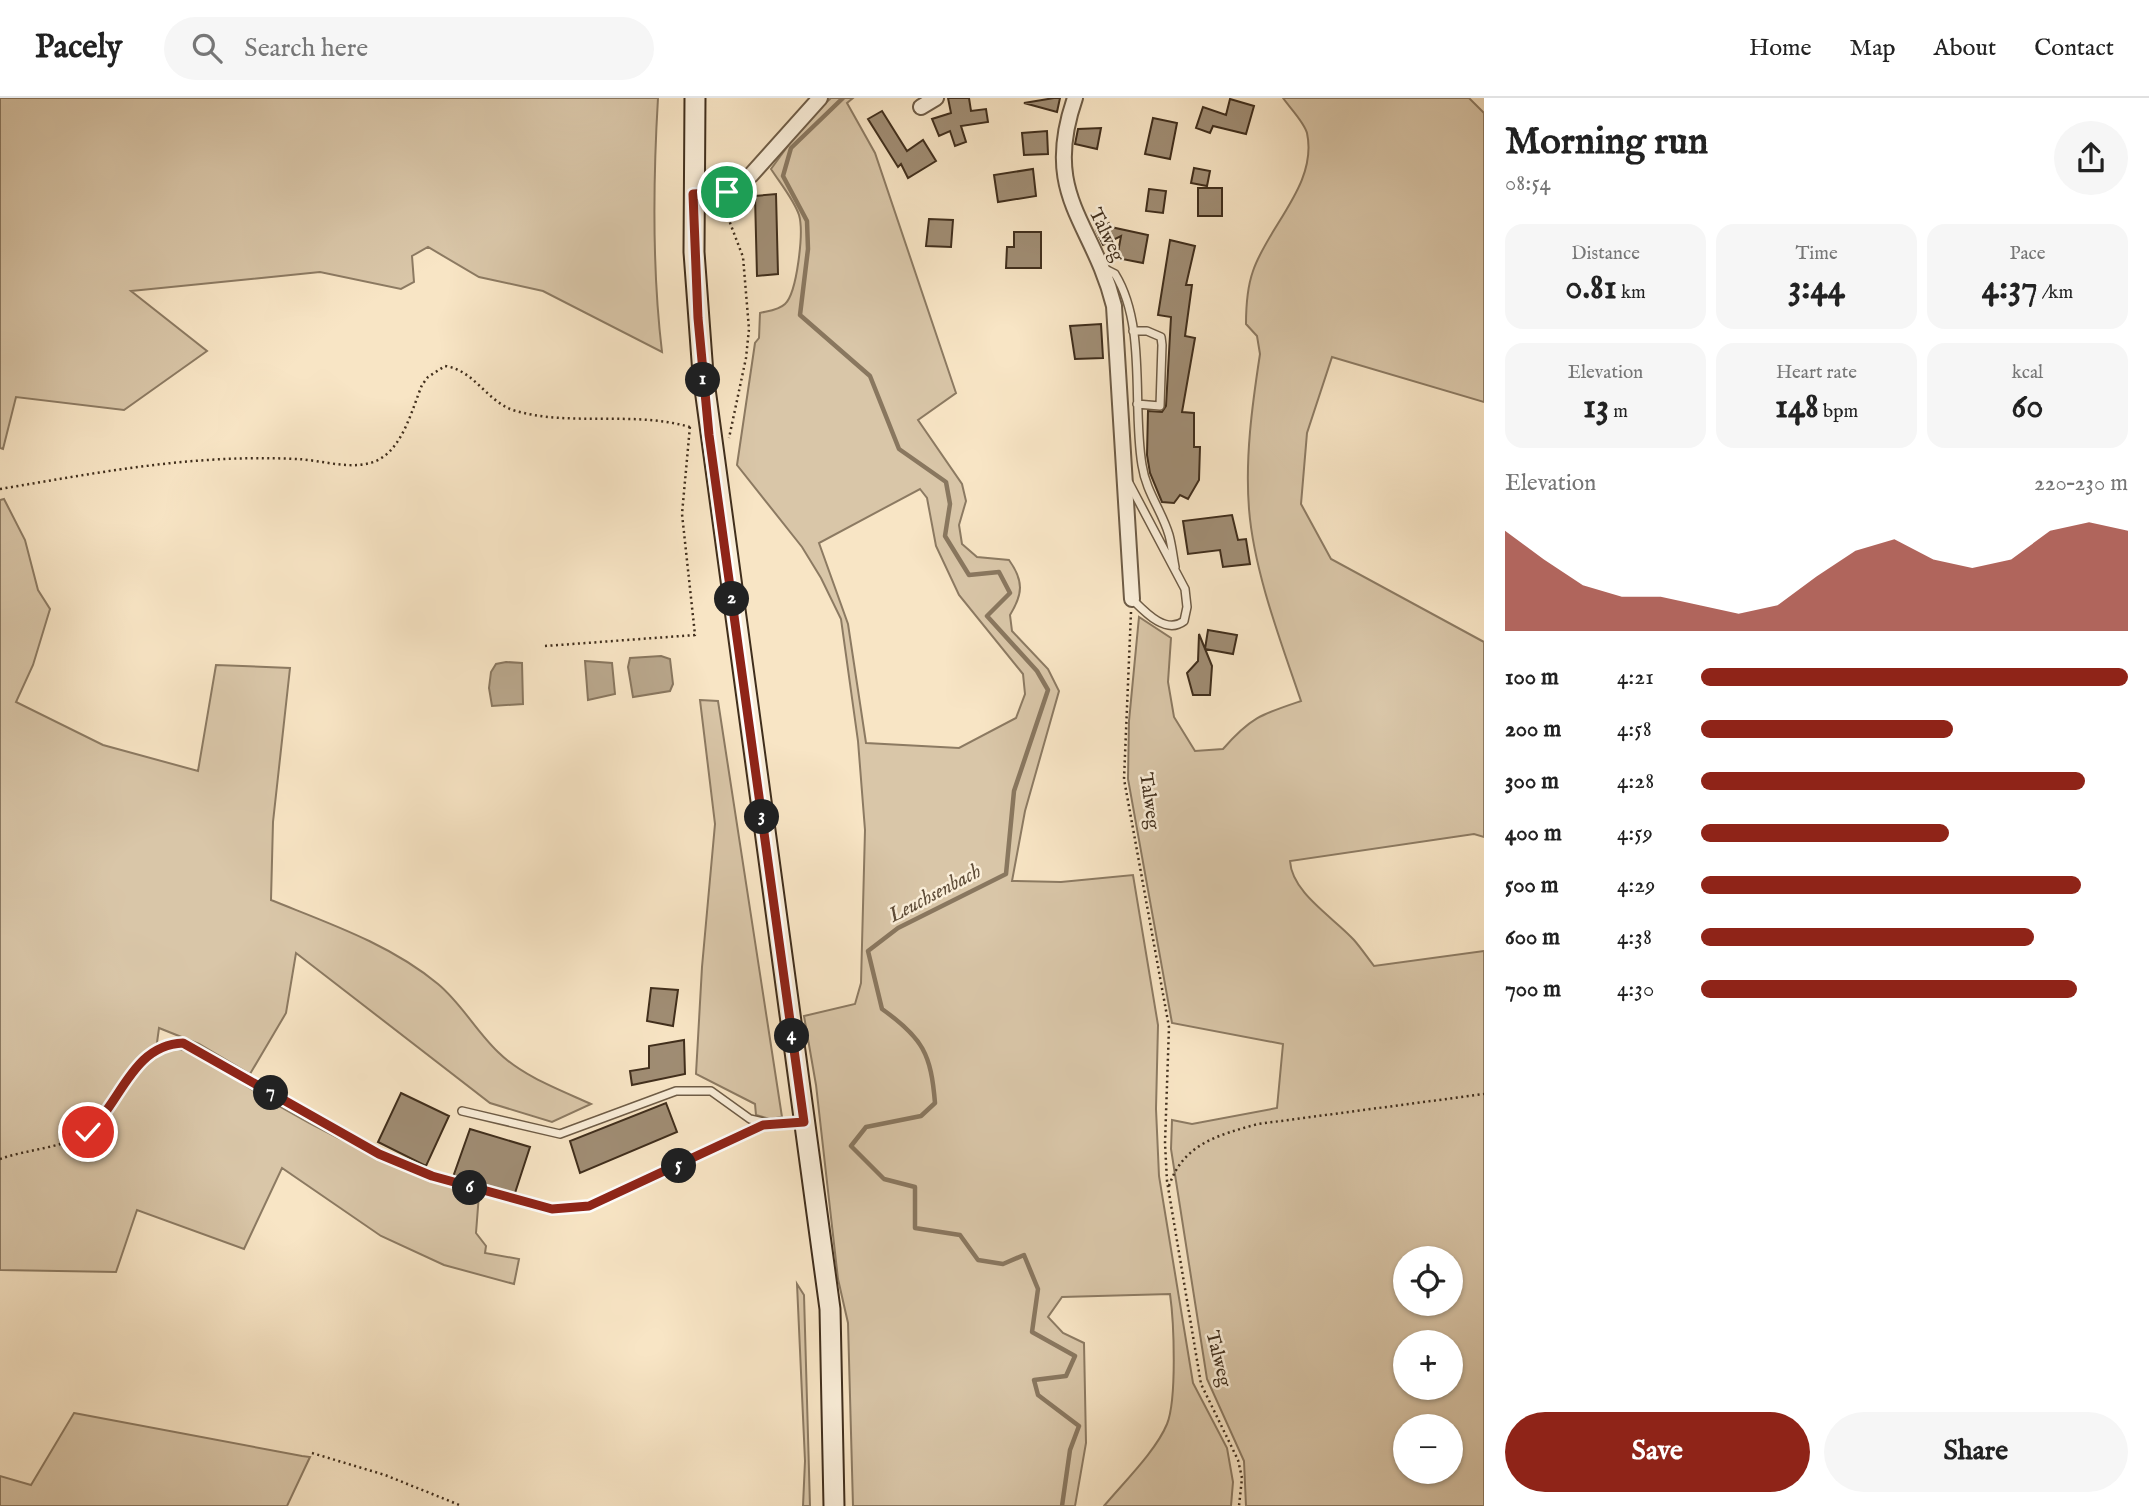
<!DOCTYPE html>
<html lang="en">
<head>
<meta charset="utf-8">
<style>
	:root { --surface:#fff; --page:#f6f6f6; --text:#222; --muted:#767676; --line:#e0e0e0; --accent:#8f2418 }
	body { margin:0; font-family:"IM FELL English",serif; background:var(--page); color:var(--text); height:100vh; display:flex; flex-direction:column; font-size:26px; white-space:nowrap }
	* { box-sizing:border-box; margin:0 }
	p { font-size:23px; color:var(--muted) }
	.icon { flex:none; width:38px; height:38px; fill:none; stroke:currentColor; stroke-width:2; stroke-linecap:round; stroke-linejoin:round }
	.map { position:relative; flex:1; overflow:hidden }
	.sheet { display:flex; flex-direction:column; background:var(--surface); width:665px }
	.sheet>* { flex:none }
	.fabs { position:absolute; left:1393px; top:1148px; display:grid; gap:14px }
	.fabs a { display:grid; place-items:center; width:70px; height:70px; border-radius:50%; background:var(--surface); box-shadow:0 2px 5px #0004; font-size:35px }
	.pin { position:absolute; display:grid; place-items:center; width:60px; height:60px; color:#fff; margin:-30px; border:4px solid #fff; border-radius:50%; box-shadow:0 2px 7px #0007 }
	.km { position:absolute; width:35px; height:35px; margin:-18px; border-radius:50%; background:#222; color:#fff; font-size:19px; line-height:35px; text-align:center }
	.round { display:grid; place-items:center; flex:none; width:74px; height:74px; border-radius:37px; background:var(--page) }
	.head { display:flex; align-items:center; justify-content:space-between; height:119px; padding:0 21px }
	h1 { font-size:38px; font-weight:700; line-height:52px }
	.figures { display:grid; grid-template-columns:repeat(3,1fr); gap:10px; height:119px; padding:7px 21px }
	.figures div { display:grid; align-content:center; border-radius:18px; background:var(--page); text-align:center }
	.figures b { font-size:35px; font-weight:700 }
	.figures small { font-size:19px; font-weight:400 }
	.figures p { font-size:19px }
	.chart { height:196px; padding:14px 21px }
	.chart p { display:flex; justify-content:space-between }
	.chart svg { width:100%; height:126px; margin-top:7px; fill:var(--accent); opacity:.7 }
	.button { display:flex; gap:14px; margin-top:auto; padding:14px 21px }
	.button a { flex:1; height:80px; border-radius:42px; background:var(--accent); color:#fff; font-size:28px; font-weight:700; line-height:80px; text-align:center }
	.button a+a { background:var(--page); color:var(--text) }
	ul { padding:0 21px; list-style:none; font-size:23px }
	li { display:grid; grid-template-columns:112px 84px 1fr; align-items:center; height:52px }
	li i { height:18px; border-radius:9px; background:var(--accent) }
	header { display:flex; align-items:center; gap:42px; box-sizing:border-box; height:98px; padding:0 35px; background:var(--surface); border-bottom:2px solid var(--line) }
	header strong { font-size:33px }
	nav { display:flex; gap:38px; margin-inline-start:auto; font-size:24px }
	.search { width:490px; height:63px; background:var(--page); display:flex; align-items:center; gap:18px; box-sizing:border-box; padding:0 24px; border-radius:38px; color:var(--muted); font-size:26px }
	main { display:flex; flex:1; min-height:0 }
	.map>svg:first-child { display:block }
	.green { fill:#d9c6a8; stroke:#8c7a62; stroke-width:2; fill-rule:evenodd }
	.water { fill:#b9a78c; stroke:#89775f; stroke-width:2 }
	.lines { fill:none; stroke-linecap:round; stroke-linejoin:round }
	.stream { stroke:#89775f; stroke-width:4.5 }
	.building { fill:#a08d74; stroke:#402e1c; stroke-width:2 }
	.lane-casing { stroke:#6e5c46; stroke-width:10 }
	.street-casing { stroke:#6e5c46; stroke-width:18 }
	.secondary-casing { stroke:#402e1c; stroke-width:23 }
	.path { stroke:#402e1c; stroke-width:2.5; stroke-dasharray:2 3.5; stroke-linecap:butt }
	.lane { stroke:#faeed9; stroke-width:7 }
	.street { stroke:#faeed9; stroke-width:14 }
	.secondary { stroke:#faeed9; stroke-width:19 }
	.route-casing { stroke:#fff; stroke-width:14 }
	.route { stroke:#8f2418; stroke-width:9 }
	.labels { text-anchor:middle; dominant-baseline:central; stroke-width:5; stroke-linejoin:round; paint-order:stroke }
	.street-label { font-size:19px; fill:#402e1c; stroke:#faeed9 }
	.water-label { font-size:21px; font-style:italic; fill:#5e4c38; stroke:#faeed9 }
</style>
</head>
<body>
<header>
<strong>Pacely</strong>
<div class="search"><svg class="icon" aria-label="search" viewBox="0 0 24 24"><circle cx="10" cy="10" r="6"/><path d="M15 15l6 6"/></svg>Search here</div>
<nav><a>Home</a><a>Map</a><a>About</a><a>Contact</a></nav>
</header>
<main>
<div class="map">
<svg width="1484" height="1408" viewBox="0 0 1484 1408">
	<rect width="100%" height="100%" fill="#f8e5c5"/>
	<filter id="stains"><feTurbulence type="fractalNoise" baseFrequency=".00286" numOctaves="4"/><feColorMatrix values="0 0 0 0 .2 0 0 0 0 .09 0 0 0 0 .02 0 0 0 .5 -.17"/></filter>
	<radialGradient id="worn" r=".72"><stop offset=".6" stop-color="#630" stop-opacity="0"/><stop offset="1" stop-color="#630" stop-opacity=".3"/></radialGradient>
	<path class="green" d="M0,0H658C653,84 652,171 662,254L543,193L479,179L428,149L412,158L414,184L401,191L320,174L131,193L207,253L124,312L16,299L3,351L0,350Z
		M831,0H853L847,5L875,55L956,295L918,322L962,386L966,403L959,427L962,446L977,459L1009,462C1024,483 1023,496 1010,517L1012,533L1048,571L1059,593L1025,713L1012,783L1061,784L1133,777L1158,927L1156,1011L1159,1078L1193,1285L1227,1350L1233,1384L1231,1408H1104C1123,1385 1156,1353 1167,1326C1177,1301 1174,1224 1170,1196L1062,1199L1048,1219L1063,1235L1084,1245L1086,1345L1075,1408H853L848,1225L838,1181L816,987L804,918L855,906L861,885L865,732L858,643L841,521L821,480L802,449L737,367L755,245L759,240L760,215C768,213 779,212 785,206C797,195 804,134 799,117C794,102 780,85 771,71L806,23ZM920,391L927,400L936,448L959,497L1023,576L1025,596L1016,620L959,650L866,645L848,526L819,445Z
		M1283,0H1469L1484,15V304L1332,259L1307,335L1301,406L1331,461L1484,544V739L1474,736L1290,763C1292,795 1333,819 1354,842C1361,850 1367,859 1374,868L1484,853V1408H1246L1244,1363L1207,1281L1171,1051L1172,1022L1192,1026L1277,1010L1283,946L1172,925L1128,681L1129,623L1139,519L1171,540L1168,584L1174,619L1195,653L1223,651C1251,619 1262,616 1301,603C1281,544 1254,474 1249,411C1245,360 1252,308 1260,256L1257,238L1246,226C1246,207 1247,190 1253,173C1268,128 1318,86 1307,35C1304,24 1290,10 1283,0ZM1405,1160H1451V1206H1405ZM1405,1244H1451V1290H1405ZM1405,1328H1451V1374H1405Z
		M4,401L25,442L38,492L50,511L33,567L16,604L103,647L198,673L216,567L290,570L273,724L271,802C328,825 390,846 438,886C461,905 476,933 498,954C522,978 560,992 591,1006L552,1024L490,1005L296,855L286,915L250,976L199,946L159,930L155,959L164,951C191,947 216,968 237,982C312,1031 393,1070 479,1096L476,1135L486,1148L485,1155L519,1161L514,1186L444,1167L381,1138L282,1070L244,1151L137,1112L116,1174L0,1172V402Z
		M700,602L718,603L782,1019L770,1021L756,1017L755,1006L696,976L702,869L715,726Z
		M797,1186L804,1197L810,1408H803L805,1363Z
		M74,1315L302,1358L310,1359L287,1408H0V1378L31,1387Z"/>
	<path class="water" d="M661,558L670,561L673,586L670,593L633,599L628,569L630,560Z
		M585,563L612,565L615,596L588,602Z
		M506,564L522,565L523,606L492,608L489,590L491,574L496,566Z"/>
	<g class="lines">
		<path class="stream" d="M843,0L791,50L783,78L807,123L808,151L800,217L870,278L899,351L946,384L950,406L945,438L969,477L999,474L1010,495L987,518L1037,573L1048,592L1014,693L1006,776L898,830L868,853L882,911C923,940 931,956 935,1005L921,1018L866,1029L851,1048L884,1081L915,1089V1130L960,1137L978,1162L1003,1166L1024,1157L1038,1191L1032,1234L1075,1258L1066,1278L1034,1282L1038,1297L1079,1328L1070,1352L1062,1408"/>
	</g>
	<path class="building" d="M948,0H969L971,13L986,11L988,24L961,28L966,44L955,48L950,33L939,38L932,21L951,15Z
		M1054,0H1060L1057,14L1024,5Z
		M1230,1L1254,8L1246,36L1213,28L1210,35L1196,30L1203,9L1226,17Z
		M882,13L907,53L923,42L936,63L908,80L901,66L898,69L868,21Z
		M1153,20L1177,25L1170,61L1145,56Z
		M1101,30L1097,51L1075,46L1078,31Z
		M1047,33L1048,56L1024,57L1022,35Z
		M1194,70L1210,73L1207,88L1191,85Z
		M1033,71L1036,98L998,104L994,77Z
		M1198,90H1222V118H1198Z
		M1149,91L1166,93L1163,115L1146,113Z
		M776,96L778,176L757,178L755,98Z
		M929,121L953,122L951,149L926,148Z
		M1109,125L1111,129L1148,137L1143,165L1117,160L1121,138L1103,147L1096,132Z
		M1014,134H1041V170H1006L1007,149H1014Z
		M1170,142L1195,148L1186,187H1192L1185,238L1195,240L1182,314L1194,315V349H1200L1199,382L1188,401L1180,397L1174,405L1162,404L1150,375L1147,357L1148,313L1162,314L1166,308L1171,219L1158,217Z
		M1101,226L1103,260L1075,261L1070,228Z
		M1232,417L1238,442L1246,441L1250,466L1223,469L1220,452L1188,456L1183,423Z
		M1208,532L1237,537L1233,556L1205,551Z
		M1199,536L1212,568L1210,597H1193L1187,575L1198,563Z
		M651,890L678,892L673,928L647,923Z
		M684,942L685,976L632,987L630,973L649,970V948Z
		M401,995L449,1018L426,1068L378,1044Z
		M666,1005L677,1034L580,1075L570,1043Z
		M470,1031L530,1049L514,1098L453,1079Z"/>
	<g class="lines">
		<g class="lane-casing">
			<path id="lane" d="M1103,170L1115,176C1147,228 1132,308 1142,367C1146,394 1162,413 1169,437C1172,448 1173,459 1175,469
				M1133,233H1147L1161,239L1162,247L1160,308L1137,306
				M1129,385L1185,491L1187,509L1184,523C1166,537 1145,514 1132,501
				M462,1013L560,1036L676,993H711L750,1021L772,1026L803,1024"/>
		</g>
		<g class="street-casing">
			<path id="street" d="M1075,0C1041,98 1093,123 1114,208L1132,501
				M921,9L936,0
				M693,96L727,94L751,77L820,0"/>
		</g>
		<g class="secondary-casing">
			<path id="secondary" d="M695,0L694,154L703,276L830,1211L834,1408"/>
		</g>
		<path class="path" d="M724,109L743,159L749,231L746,260L729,340
			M0,391C102,374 193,356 297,361C322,362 352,373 376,363C403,351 412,311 422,287L428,279L445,268C475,272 487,305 516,313C573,329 636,312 693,330
			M1131,514L1124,681L1169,929L1165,1045L1167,1083L1201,1286L1238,1362L1242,1380L1239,1408
			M545,548L695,537L682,416L690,328
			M0,1061C28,1051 64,1050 88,1034C127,1008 125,947 182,945L379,1056L432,1078L552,1111L589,1108L752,1033
			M1169,1088C1183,1046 1218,1037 1258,1026L1484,996
			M312,1355L385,1377L462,1408"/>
		<use href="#lane" class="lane"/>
		<use href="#street" class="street"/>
		<use href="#secondary" class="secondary"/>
	</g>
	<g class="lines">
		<g class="route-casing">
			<path id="route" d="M88,1034C121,1005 132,947 183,945L379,1056L432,1078L552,1111L589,1108L763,1027L804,1024L709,337L698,220L693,96L727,94"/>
		</g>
		<use href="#route" class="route"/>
	</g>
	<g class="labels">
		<g class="street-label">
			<text transform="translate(1106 137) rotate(64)">Talweg</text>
			<text transform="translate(1149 703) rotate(82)">Talweg</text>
			<text transform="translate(1218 1261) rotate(76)">Talweg</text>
		</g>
		<g class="water-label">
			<text transform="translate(935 796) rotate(-28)">Leuchsenbach</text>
		</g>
	</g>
	<rect width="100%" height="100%" filter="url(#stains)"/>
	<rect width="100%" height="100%" fill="url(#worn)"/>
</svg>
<div class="fabs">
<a><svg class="icon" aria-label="locate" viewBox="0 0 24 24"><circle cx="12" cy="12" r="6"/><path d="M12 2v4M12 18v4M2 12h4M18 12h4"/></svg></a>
<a>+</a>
<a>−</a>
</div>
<div class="pin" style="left:727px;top:94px;background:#1e9e55"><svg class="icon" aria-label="arrive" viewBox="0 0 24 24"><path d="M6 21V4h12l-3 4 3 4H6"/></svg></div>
<div class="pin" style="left:88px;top:1034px;background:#d93025"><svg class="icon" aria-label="check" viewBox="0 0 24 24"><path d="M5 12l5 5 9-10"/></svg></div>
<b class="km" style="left:703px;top:282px">1</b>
<b class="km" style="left:732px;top:501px">2</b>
<b class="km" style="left:762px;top:719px">3</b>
<b class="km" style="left:792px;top:938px">4</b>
<b class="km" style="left:679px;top:1068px">5</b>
<b class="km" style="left:470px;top:1090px">6</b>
<b class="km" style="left:271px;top:995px">7</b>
</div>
<section class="sheet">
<div class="head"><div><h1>Morning run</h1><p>08:54</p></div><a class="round"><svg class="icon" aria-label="share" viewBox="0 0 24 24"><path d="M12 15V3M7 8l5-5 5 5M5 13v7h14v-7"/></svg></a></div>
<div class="figures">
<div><p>Distance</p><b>0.81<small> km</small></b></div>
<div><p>Time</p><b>3:44</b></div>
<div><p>Pace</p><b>4:37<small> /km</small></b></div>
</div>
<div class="figures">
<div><p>Elevation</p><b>13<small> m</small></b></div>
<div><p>Heart rate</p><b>148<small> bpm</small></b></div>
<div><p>kcal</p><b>60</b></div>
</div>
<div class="chart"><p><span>Elevation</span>220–230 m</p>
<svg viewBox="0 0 160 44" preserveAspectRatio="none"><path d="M0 44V9L10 19L20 28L30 32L40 32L50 35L60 38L70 35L80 25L90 16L100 12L110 19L120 22L130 19L140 9L150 6L160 9V44z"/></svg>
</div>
<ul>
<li><b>100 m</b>4:21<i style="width:100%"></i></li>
<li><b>200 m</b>4:58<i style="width:59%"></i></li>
<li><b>300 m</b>4:28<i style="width:90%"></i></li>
<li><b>400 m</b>4:59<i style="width:58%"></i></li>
<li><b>500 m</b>4:29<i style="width:89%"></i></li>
<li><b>600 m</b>4:38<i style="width:78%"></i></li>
<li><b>700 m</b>4:30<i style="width:88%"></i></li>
</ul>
<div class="button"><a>Save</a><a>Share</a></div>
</section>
</main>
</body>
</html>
